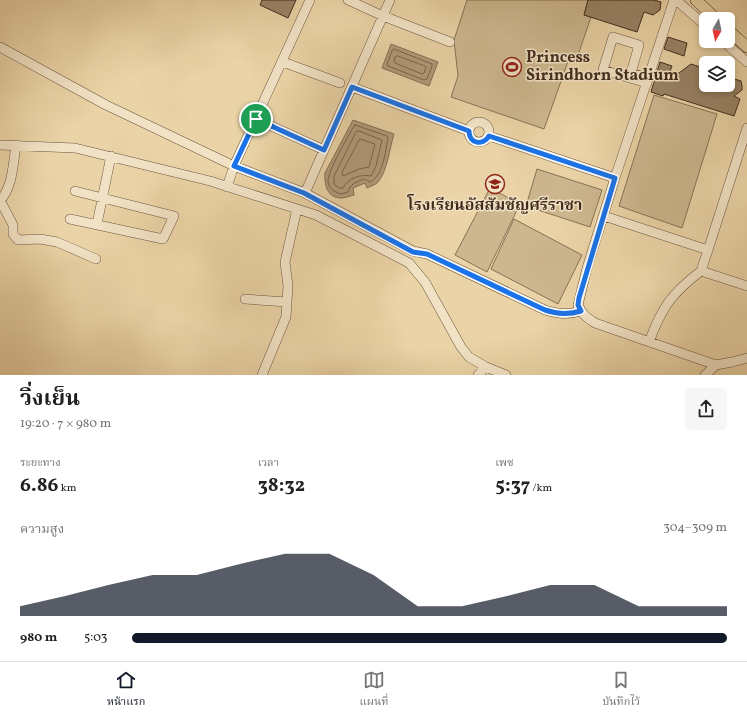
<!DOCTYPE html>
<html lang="th">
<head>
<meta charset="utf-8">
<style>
	:root { --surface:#fff; --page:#f6f6f6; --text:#202124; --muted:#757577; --line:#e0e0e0; --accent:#111827 }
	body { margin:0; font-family:Vollkorn,"Noto Serif Thai",serif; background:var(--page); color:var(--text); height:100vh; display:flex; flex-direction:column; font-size:15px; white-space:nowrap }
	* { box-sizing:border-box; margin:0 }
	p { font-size:13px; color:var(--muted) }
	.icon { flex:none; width:22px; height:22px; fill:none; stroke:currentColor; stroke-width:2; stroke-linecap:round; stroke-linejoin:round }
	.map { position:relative; height:375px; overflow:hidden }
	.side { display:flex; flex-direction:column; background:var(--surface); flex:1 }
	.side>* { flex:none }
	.needle { width:26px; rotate:189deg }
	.buttons { position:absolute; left:699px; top:12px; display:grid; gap:8px }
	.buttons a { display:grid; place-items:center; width:36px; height:36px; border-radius:6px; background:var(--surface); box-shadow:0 2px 6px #0003; font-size:20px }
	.pin { position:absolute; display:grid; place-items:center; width:34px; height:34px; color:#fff; margin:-17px; border:2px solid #fff; border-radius:50%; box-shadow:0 1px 4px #0007 }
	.round { display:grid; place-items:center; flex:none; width:42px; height:42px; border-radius:6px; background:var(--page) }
	.head { display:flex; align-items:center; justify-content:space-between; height:68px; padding:0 20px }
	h1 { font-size:22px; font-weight:700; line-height:30px }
	.metrics { display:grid; grid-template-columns:repeat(3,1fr); gap:6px; height:68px; padding:4px 20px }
	.metrics div { display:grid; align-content:center }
	.metrics b { font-size:20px; font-weight:700 }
	.metrics small { font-size:11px; font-weight:400 }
	.metrics p { font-size:11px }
	.chart { height:112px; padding:8px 20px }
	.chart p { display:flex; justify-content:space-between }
	.chart svg { width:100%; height:72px; margin-top:4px; fill:var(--accent); opacity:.7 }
	ul { padding:0 20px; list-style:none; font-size:13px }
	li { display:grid; grid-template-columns:64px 48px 1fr; align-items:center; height:30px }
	li i { height:10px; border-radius:5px; background:var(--accent) }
	.tabs { display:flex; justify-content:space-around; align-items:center; height:56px; border-top:1px solid var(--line); background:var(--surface); font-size:11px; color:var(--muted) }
	.tabs a { display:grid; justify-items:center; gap:2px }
	.tabs .selected { color:var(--accent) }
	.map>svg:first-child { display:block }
	.green { fill:#cdb78f; stroke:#887256 }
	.water { fill:#b19a78; stroke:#856e54 }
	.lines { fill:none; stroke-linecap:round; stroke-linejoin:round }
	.shore { stroke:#7a634b; stroke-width:1 }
	.building { fill:#998365; stroke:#422c1e }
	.minor-casing { stroke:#6c5640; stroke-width:10 }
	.major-casing { stroke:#422c1e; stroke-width:12 }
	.minor { stroke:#f1e2c5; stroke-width:9 }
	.major { stroke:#ead3a6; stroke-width:11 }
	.route-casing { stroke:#fff; stroke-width:8 }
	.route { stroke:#1a73e8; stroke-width:5 }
	.labels { text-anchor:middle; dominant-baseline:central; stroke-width:3; stroke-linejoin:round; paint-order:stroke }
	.poi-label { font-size:16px; font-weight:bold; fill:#422c1e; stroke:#f1e2c5; text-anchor:start }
</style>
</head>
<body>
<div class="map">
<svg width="747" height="375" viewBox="0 0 747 375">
	<rect width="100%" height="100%" fill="#ead3a6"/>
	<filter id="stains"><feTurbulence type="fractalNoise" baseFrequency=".005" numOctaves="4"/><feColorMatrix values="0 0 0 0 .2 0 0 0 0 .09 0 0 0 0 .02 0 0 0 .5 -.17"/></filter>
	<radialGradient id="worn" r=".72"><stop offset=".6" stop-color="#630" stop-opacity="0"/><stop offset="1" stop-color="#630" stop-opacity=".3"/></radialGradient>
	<path class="green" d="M467,0H588L584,15L591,17L577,58L570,56L544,129L451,97L458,76L454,40Z
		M654,95L717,114L682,228L619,206Z
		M537,169L602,190L590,227L526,206Z
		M490,188L520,204L487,272L455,255Z
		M514,219L582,255L558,304L491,269Z"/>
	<path class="water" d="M391,44L438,62L429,86L382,68Z
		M353,120L394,134C390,147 387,172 378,182C375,185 371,186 367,188L365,183L353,188L354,195C350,196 345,198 341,198C327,198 324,184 325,173Z"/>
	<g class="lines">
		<path class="shore" d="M394,49L432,64V66L427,79L424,80L388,66L387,64L392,51Z
			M398,56L425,66L426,68L424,73L422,74L395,63L394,61L395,57Z
			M355,125L387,136L388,138C385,151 384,175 370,182L364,179C356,182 350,184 348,192L341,194C335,192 329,189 328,182C327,172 349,134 355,125Z
			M359,131L382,140L376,166L371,176C360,174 348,178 343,188H339L334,184V176L356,132Z
			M360,139L375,144L369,167L359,169L343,176L342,173Z"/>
	</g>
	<path class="building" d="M262,0H296L288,18L260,5Z
		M588,0H654L661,2L660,10L653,15L644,12L637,32L584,15Z
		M668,37L687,43L684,56L664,49Z
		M660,62L672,66L670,71L679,73L691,64L706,69V85H728V77L741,81L742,86V90L734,96L740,99L734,116L664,94L663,96L651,92Z"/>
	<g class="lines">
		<g class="minor-casing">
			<path id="minor" d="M348,0L383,16L450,42
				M674,0L615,178L587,268L578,305C582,314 587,318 595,323L716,365L732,362L747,358
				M676,0L706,26
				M723,41L747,62
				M0,47L106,105L234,166L305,193L413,251L427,254L545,310C558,314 568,315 581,311
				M283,62L340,83
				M647,83L603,70L613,37L639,45L631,73L648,78
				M352,87L469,131
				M256,119L324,150
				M469 132a10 10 0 1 1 20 0a10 10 0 1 1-20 0Z
				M747,128L708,250L701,271L747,286
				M489,136L615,178
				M0,145L75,148L210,181L316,215L409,263L425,282L461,347L469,357L486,367L506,375
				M227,187L234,166L310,0
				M305,193L390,0
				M0,200L13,225V234L18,240L40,239L57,242L96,259
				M0,201C13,186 13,164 16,145
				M604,216L708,250
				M70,219L163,239L174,216L75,191
				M97,224L111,156
				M245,299L287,302
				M649,342C662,307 672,293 701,271
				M262,375L286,317L288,286L285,262L297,209
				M478,375L486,367
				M705,375L716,365"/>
		</g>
		<g class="major-casing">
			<path id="major" d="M696,0L716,19
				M728,30L747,47"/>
		</g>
		<use href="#minor" class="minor"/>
		<use href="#major" class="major"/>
	</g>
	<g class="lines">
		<g class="route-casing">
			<path id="route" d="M352,87L469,131C469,144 483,146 489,136L615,178L579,298L578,305L581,311C568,315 558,314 545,310L427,254L413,252L304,193L234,166L256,119L324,150Z"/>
		</g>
		<use href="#route" class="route"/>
	</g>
	<defs>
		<g id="stadium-ring" transform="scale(1)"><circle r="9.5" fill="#f1e2c5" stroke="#8f2418" stroke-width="1.5"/><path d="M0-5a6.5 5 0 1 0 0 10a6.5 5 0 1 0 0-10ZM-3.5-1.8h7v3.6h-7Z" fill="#8f2418"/></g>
		<g id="school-ring" transform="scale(1)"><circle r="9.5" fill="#f1e2c5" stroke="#8f2418" stroke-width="1.5"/><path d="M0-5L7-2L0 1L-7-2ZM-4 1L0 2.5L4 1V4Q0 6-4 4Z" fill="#8f2418"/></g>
	</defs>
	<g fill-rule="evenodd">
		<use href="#stadium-ring" x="512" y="67"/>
		<use href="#school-ring" x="495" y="184"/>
	</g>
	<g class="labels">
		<g class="poi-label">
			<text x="526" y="58">Princess<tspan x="526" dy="18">Sirindhorn Stadium</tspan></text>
			<text x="495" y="206" text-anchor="middle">โรงเรียนอัสสัมชัญศรีราชา</text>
		</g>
	</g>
	<rect width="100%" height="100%" filter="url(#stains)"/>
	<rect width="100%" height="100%" fill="url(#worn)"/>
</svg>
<div class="buttons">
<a><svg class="needle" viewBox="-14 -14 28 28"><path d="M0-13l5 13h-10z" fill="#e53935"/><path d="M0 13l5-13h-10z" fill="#757577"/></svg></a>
<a><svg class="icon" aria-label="layers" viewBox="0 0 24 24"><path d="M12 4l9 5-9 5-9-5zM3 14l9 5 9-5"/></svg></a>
</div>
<div class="pin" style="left:256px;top:119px;background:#1e9e55"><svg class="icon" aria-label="arrive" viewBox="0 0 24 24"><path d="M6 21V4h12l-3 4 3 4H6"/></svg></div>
</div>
<section class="side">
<div class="head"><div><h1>วิ่งเย็น</h1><p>19:20 · 7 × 980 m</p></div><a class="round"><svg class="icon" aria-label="share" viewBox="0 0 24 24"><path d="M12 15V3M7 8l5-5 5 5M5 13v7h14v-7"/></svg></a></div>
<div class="metrics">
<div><p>ระยะทาง</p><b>6.86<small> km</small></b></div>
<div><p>เวลา</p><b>38:32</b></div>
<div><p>เพซ</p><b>5:37<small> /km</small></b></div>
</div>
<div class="chart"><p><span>ความสูง</span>304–309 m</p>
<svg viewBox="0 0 160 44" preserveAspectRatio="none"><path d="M0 44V38L10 32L20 25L30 19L40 19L50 12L60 6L70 6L80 19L90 38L100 38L110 32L120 25L130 25L140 38L150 38L160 38V44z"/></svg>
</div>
<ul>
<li><b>980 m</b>5:03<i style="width:100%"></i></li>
</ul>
</section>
<nav class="tabs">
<a class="selected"><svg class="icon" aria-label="home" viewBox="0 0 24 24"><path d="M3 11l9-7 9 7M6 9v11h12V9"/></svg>หน้าแรก</a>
<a><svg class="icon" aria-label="map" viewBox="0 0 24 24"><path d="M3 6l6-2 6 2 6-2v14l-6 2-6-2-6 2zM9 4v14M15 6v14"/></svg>แผนที่</a>
<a><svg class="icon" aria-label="saved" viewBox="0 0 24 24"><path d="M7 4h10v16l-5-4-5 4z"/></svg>บันทึกไว้</a>
</nav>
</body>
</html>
